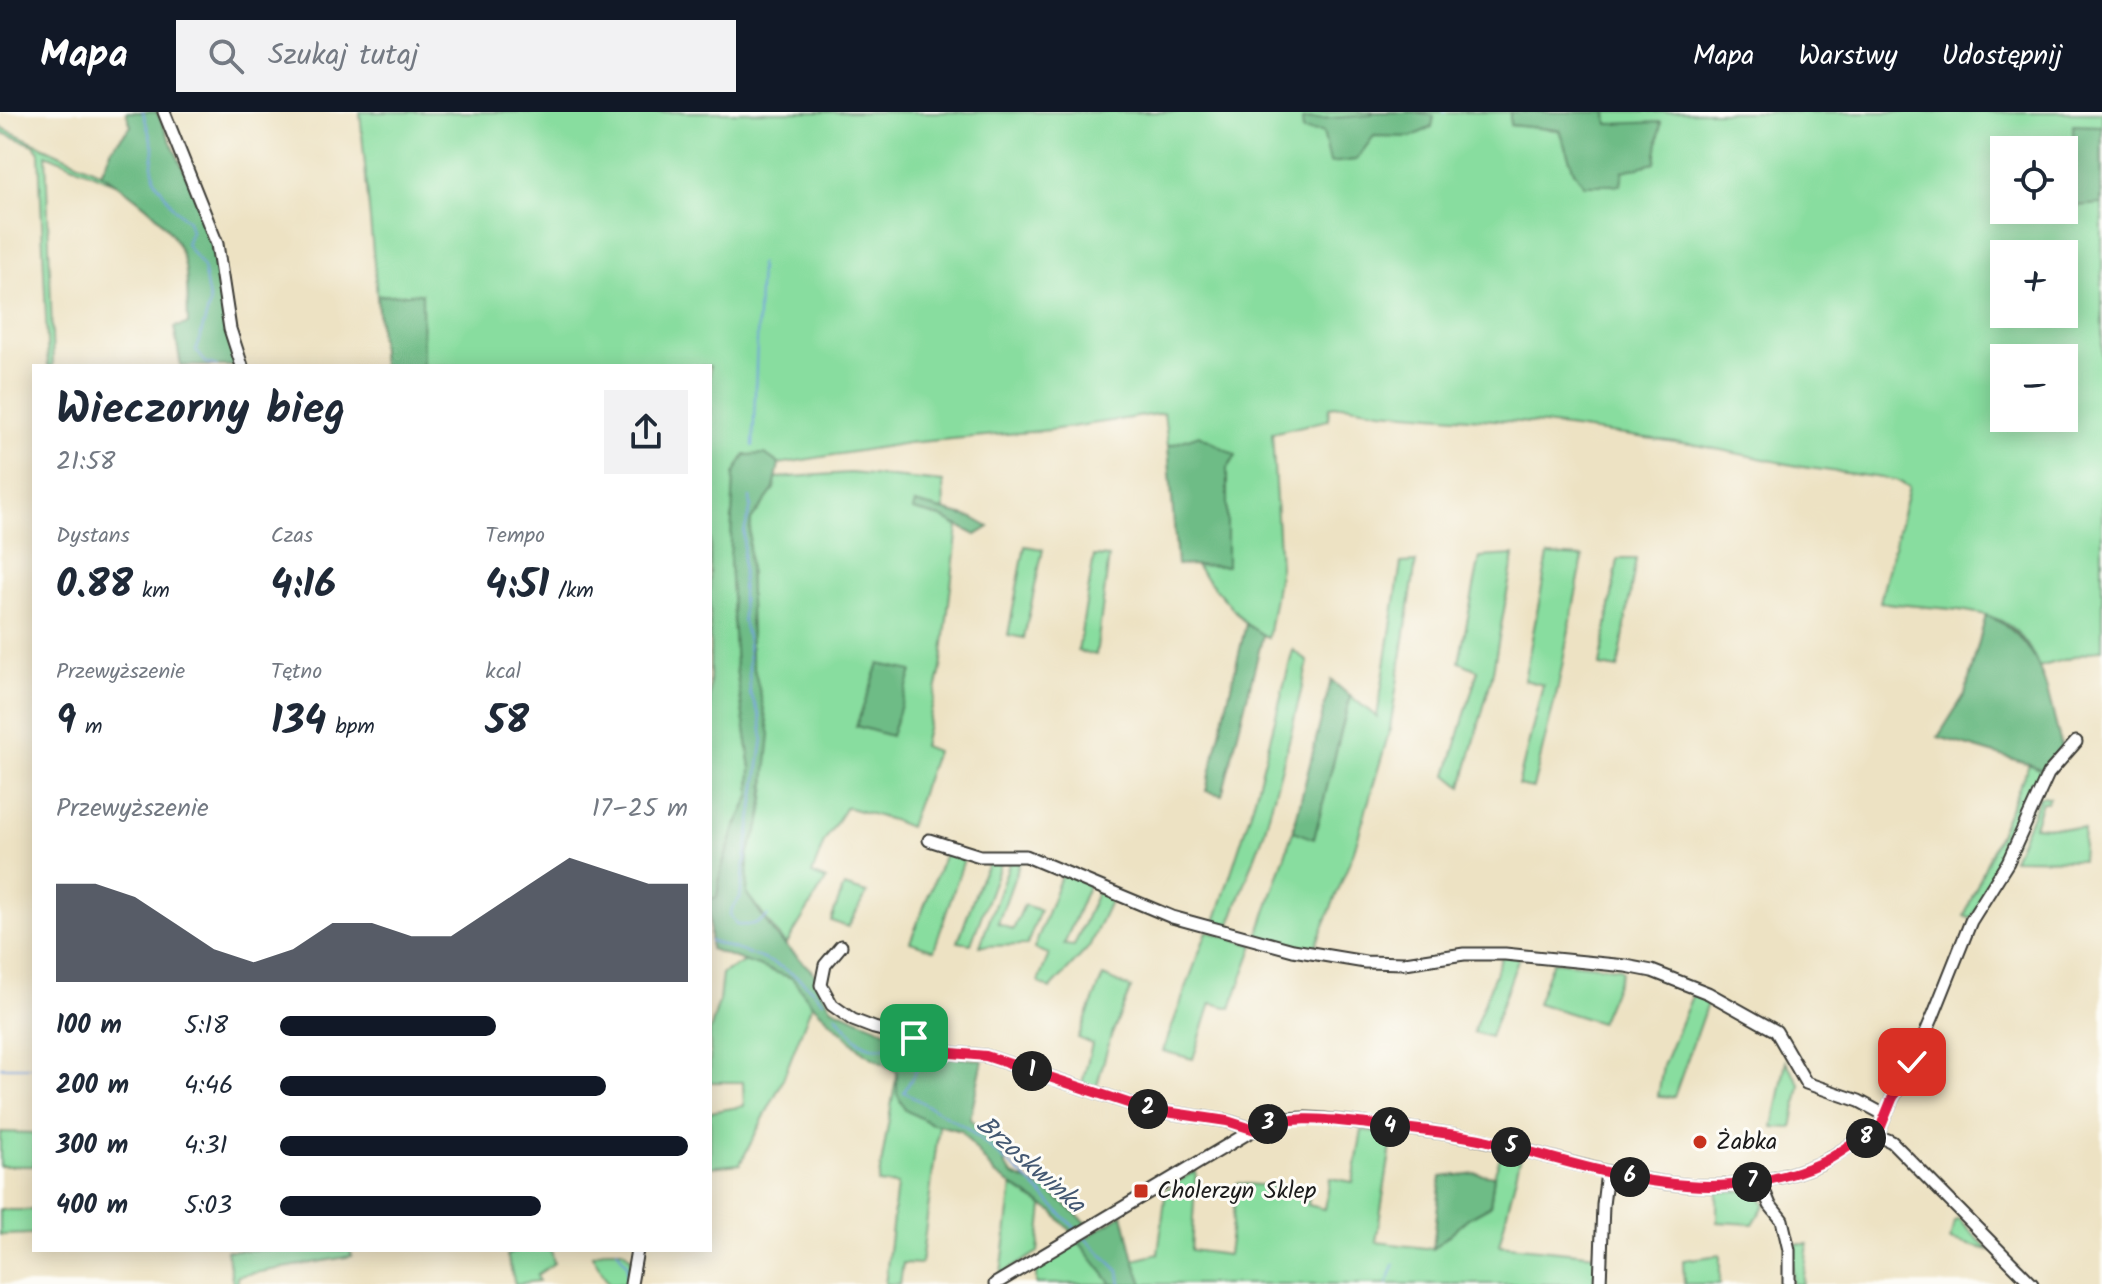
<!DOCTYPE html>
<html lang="pl">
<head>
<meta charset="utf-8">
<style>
	:root { --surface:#fff; --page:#f2f2f3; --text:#1f2937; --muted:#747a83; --accent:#111827 }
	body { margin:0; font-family:Kalam,sans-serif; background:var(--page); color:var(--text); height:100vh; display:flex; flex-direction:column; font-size:30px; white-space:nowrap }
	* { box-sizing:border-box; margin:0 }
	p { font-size:26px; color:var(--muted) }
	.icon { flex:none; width:44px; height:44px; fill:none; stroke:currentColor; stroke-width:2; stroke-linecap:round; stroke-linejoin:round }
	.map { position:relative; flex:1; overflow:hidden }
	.panel { position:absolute; left:32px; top:252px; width:680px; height:888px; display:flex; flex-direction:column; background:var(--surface); border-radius:0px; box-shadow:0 4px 20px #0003 }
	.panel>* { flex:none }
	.controls { position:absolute; left:1990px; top:24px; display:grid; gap:16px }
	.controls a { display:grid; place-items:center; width:88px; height:88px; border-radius:0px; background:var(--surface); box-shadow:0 4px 20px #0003; font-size:40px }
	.pin { position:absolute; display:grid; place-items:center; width:68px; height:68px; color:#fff; margin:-34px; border-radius:16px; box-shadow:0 4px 12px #0006 }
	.km { position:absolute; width:40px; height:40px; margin:-20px; border-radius:50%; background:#222; color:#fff; font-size:22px; line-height:40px; text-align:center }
	.round { display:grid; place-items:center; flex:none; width:84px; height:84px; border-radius:0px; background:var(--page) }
	.headline { display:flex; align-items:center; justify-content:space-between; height:136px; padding:0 24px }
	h1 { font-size:44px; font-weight:700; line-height:60px }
	.metrics { display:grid; grid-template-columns:repeat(3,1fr); gap:12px; height:136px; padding:8px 24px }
	.metrics div { display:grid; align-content:center }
	.metrics b { font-size:40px; font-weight:700 }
	.metrics small { font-size:22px; font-weight:400 }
	.metrics p { font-size:22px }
	.chart { height:224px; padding:16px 24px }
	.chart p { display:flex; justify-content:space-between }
	.chart svg { width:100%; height:144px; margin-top:8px; fill:var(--accent); opacity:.7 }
	ul { padding:0 24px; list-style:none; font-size:26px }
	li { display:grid; grid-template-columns:128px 96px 1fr; align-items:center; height:60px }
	li i { height:20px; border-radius:10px; background:var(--accent) }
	header { display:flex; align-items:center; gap:48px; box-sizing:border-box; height:112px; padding:0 40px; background:var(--accent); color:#fff }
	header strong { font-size:38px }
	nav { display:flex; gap:44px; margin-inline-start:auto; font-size:28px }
	.search { width:560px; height:72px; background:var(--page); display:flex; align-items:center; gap:20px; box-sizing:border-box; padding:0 28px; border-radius:0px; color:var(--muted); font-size:30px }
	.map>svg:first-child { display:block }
	.green { fill:#88dd9f; stroke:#527c5e; stroke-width:2; fill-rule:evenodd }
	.forest { fill:#6ebc86; stroke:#456c51; stroke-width:2 }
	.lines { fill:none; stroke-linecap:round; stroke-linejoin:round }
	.stream { stroke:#72a1dc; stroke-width:2 }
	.minor-casing { stroke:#3b3a35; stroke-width:15 }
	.minor { stroke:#fff; stroke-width:11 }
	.route-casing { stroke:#fff; stroke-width:16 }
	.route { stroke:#e11d48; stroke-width:10 }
	.poi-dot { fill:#c8321e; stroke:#fdfcf7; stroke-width:3 }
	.labels { text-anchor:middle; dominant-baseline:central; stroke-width:6; stroke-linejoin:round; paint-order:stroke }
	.poi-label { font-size:24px; fill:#1c1c1c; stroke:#fdfcf7; text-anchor:start }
	.water-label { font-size:26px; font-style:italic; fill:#435872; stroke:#fdfcf7 }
</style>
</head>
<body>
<header>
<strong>Mapa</strong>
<div class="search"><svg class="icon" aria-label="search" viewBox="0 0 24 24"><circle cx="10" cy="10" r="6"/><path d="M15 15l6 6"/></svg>Szukaj tutaj</div>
<nav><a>Mapa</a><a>Warstwy</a><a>Udostępnij</a></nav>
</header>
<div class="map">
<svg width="2102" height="1172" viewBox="0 0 2102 1172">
	<rect width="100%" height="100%" fill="#fdfcf7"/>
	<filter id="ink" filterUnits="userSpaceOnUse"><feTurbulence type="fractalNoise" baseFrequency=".0125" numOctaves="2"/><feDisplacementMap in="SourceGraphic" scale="16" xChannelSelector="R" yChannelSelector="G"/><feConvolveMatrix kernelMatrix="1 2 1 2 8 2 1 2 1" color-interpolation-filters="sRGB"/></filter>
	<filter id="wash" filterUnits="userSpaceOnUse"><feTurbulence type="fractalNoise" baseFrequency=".006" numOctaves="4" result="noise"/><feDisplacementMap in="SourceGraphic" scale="32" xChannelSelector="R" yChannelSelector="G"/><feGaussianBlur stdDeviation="1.8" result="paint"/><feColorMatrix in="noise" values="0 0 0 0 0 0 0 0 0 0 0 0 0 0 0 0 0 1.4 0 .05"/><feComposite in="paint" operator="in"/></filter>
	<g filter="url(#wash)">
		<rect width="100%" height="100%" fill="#ede2c3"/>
		<path class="green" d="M360,0H1510V13L1559,18L1574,59L1607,12V0H2102V537L2039,555C2031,538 2022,521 2005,511C1978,494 1913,496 1880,490L1909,375L1896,368L1802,355L1697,333L1544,312L1381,299L1344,293L1329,295L1328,308L1272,321L1280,455L1268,526L1246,512L1195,453H1227V356L1199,324L1168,334L1164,301L1051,318L908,331L779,352L765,342L730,448L736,557L751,656L750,685L735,716L721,758L717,786L710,787V254H423L421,182L377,184ZM2004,38H2064V98H2004ZM2004,142H2064V202H2004ZM2004,246H2064V306H2004Z
			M0,15L101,61L119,73L46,42L53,254H48L39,40L34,33L0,20Z
			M850,361L943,370L944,400L915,391L914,398L941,405L958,415L941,557L923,634L936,639L909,715L892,708L846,695L824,730L812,762L826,768L786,833L747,782L748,742L761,709L766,673L758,575L751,544L749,431L751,408L774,377L776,366Z
			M1025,434L1043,437L1024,526L1008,523Z
			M1514,443L1492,564L1462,675L1447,663L1478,558L1459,550L1480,445Z
			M1548,443L1583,445L1558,575L1533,676L1518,673L1543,573L1524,568Z
			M1094,444L1109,445L1096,543L1078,539Z
			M1618,447H1636L1618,557L1600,554Z
			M1416,450L1390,617L1354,739L1314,838L1257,827L1293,719L1314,726L1350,584L1377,605L1401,451Z
			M1293,538L1308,550L1290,625L1264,721L1228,817L1214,813L1253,693Z
			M2029,652L2046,660L2003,753L1971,807L1964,804Z
			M2040,684L2049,685L2047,690H2042L2034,714L2084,717L2082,748L2013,747Z
			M946,739L965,744L934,838L910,830Z
			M1011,747H1021L998,811L1013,818L1024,793L1040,798L1027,833L980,834Z
			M991,748H1002L971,832L958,830L980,768Z
			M1062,761L1089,772L1064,833L1074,834L1099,776L1113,783L1089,835L1050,877L1038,870L1049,842L1034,837Z
			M844,774L867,781L848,815L831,809Z
			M1207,819L1254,833L1231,896L1211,891L1193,947L1163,939Z
			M1502,844L1519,845L1490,925L1473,920Z
			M746,849L792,866L812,892L781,972L740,1052L710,1055V1000L744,994L743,970H710V919L719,889L722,861Z
			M1553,849L1619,856L1622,859L1600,911L1537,891Z
			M1103,864L1131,876L1110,927L1096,977L1082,972L1092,932L1078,926Z
			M1694,879L1709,886L1674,985L1658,984L1663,954Z
			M1786,949L1800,973L1792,1016L1773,1015Z
			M897,960V982L930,1011L939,1013L921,1152L903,1151L900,1172H885L897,1073L878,1071Z
			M1362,1018L1393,1022L1376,1130L1433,1137L1468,1106L1490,1094L1494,1064L1502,1039L1521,1043L1499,1133L1596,1143L1597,1172H1143L1134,1148L1158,1142L1166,1078L1196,1058L1191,1138L1228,1143L1237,1071L1310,1078L1308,1093L1325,1097L1330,1066L1353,1070Z
			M0,1020L34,1021V1054H0Z
			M1012,1074L1043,1094L1038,1140L1001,1162Z
			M1755,1078L1765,1092L1753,1112L1717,1110V1080Z
			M0,1098H34V1122L0,1123Z
			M1958,1107L1989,1138L1950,1128L1954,1110Z
			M1079,1130L1112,1172H1036V1157Z
			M1791,1132H1808L1803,1172H1793Z
			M227,1138H350L352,1144L237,1164L238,1172H233Z
			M520,1138H551L554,1151L537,1163L539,1169L515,1172L507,1143Z
			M606,1138H623L632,1147L627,1172H609L592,1143Z
			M1720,1143V1172H1684L1683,1148Z"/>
		<path class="forest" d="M126,0H157C175,39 195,79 208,120C222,163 220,211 236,254H181L174,215L188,212C187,193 189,168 184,150C173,108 134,84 101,61L112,36L131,14Z
			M1374,0H1416L1434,4L1432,15L1411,25L1374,24L1356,48L1330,51L1323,20L1303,19L1302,8L1370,3Z
			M1510,0H1607L1608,12L1661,10L1655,51L1623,59L1621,73H1584L1574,59L1559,18L1510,13Z
			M2073,13L2102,14L2101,92L2064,95V77L2074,74Z
			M422,181L423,254H382L377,184Z
			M1199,323L1236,343L1227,356V454L1177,453L1168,334Z
			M765,342L779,352L774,377L751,408L749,431L751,544L770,622L761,709L748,742L747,782L777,825L815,862L818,874L832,896L948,945L983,948L970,1007L1004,1044L1005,1054L1013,1063L1049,1079L1087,1111L1071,1120L1053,1100L995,1062L961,1019L930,1011L905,998L897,982V960L864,941L812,892L792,866L710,837V787L717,785L721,758L735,716L750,685L751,656L736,557L730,448L734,362L745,343Z
			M915,391L973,406L989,415L976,423L941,405L913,398Z
			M1986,503C2044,527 2046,580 2062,636L2046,660L2029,652L1938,625L1965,582Z
			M1246,512L1263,523L1222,683L1206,679Z
			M879,552L912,559L891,624L856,614Z
			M1331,568L1350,584L1314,727L1293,719Z
			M1476,1061L1494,1064L1490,1094L1468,1106L1433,1137L1441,1065Z
			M1123,1102L1134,1148L1143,1172H1112L1079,1130Z"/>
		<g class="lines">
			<path class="stream" d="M143,0L154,38L152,53L155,68L174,96L188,109L191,119L186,132L203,155L210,192L196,238L206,251L217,254
				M1444,0V1
				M753,334L760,151
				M750,385L751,395L744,420L742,484L743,508L748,530L750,581L760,604L763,626L740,786L732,796L730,803L737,813C751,814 757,812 768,804
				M710,829C757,845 789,850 823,889
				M835,902C857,927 863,944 898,932L923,946L904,980L967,1016L1030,1070L1078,1119
				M0,955H34
				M1085,1126L1119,1159L1121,1172
				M617,1138L627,1153V1172
				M1387,1172L1395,1151"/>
		</g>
	</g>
	<g filter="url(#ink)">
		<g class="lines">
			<g class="minor-casing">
				<path id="minor" d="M164,0L217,132L230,217L242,254
					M929,728L980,744H1026L1172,805L1293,838L1365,850L1405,851L1464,842H1505L1626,854L1652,859L1708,881L1776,919L1806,971L1859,989L1885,1003
					M841,834L825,853L821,873L832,893L853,908L874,916L914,926L952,941L986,944L1146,997L1227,1009L1255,1018
					M1877,1024L1892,987L1909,960L1933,904L1971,809L2008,750L2048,662L2076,630
					M1760,1069L1770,1093L1782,1108L1789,1138V1172
					M631,1172L637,1138
					M995,1172L1248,1021C1257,1017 1266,1011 1276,1009C1306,1002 1343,1009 1373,1013C1409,1017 1446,1020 1482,1028C1543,1042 1603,1062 1666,1071C1718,1078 1772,1072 1821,1051C1845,1040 1865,1014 1892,1030L2032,1172
					M1600,1172L1603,1093L1607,1060"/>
			</g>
			<use href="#minor" class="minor"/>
		</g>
	</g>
	<g class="lines" filter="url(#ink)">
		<g class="route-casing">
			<path id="route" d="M914,926L952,941L986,944L1146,997L1227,1009L1255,1018C1290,1001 1330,1008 1369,1012C1407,1017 1446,1020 1484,1028C1551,1044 1617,1068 1686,1073C1732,1077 1781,1069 1823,1050C1841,1042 1857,1024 1877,1024L1892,987L1912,950"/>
		</g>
		<use href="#route" class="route"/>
	</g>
	<g class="poi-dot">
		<circle cx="1700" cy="1030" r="8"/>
		<rect x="1133" y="1071" width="16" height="16" rx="4"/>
	</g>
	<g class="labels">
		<g class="poi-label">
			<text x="1716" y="1030">Żabka</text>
			<text x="1157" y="1079">Cholerzyn Sklep</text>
		</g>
		<g class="water-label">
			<text transform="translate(1030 1053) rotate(41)">Brzoskwinka</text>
		</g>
	</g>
</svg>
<div class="controls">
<a><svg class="icon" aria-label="locate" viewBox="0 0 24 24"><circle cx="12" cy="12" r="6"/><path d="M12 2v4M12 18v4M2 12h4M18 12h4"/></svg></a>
<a>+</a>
<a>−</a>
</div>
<div class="pin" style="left:914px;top:926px;background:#1e9e55"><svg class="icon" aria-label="arrive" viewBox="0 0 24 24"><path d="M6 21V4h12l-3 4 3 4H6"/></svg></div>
<div class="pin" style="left:1912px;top:950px;background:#d93025"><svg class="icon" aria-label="check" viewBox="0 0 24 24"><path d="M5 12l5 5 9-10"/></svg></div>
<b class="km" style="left:1032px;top:959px">1</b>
<b class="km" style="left:1148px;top:997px">2</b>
<b class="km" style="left:1268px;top:1012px">3</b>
<b class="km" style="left:1390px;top:1015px">4</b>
<b class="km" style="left:1511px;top:1035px">5</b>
<b class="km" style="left:1630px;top:1065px">6</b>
<b class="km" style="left:1752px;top:1070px">7</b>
<b class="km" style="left:1866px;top:1026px">8</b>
<section class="panel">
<div class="headline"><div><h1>Wieczorny bieg</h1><p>21:58</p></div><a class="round"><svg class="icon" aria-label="share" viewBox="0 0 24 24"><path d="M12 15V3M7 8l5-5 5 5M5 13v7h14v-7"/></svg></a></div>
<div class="metrics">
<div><p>Dystans</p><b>0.88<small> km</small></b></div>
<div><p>Czas</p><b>4:16</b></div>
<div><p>Tempo</p><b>4:51<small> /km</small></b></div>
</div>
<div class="metrics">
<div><p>Przewyższenie</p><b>9<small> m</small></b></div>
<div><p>Tętno</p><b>134<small> bpm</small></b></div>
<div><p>kcal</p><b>58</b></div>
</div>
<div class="chart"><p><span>Przewyższenie</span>17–25 m</p>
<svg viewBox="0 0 160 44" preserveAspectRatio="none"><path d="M0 44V14L10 14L20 18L30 26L40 34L50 38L60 34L70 26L80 26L90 30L100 30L110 22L120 14L130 6L140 10L150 14L160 14V44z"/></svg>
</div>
<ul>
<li><b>100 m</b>5:18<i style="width:53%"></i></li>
<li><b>200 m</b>4:46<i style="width:80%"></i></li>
<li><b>300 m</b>4:31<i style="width:100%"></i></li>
<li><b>400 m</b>5:03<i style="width:64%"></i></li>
</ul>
</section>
</div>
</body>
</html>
